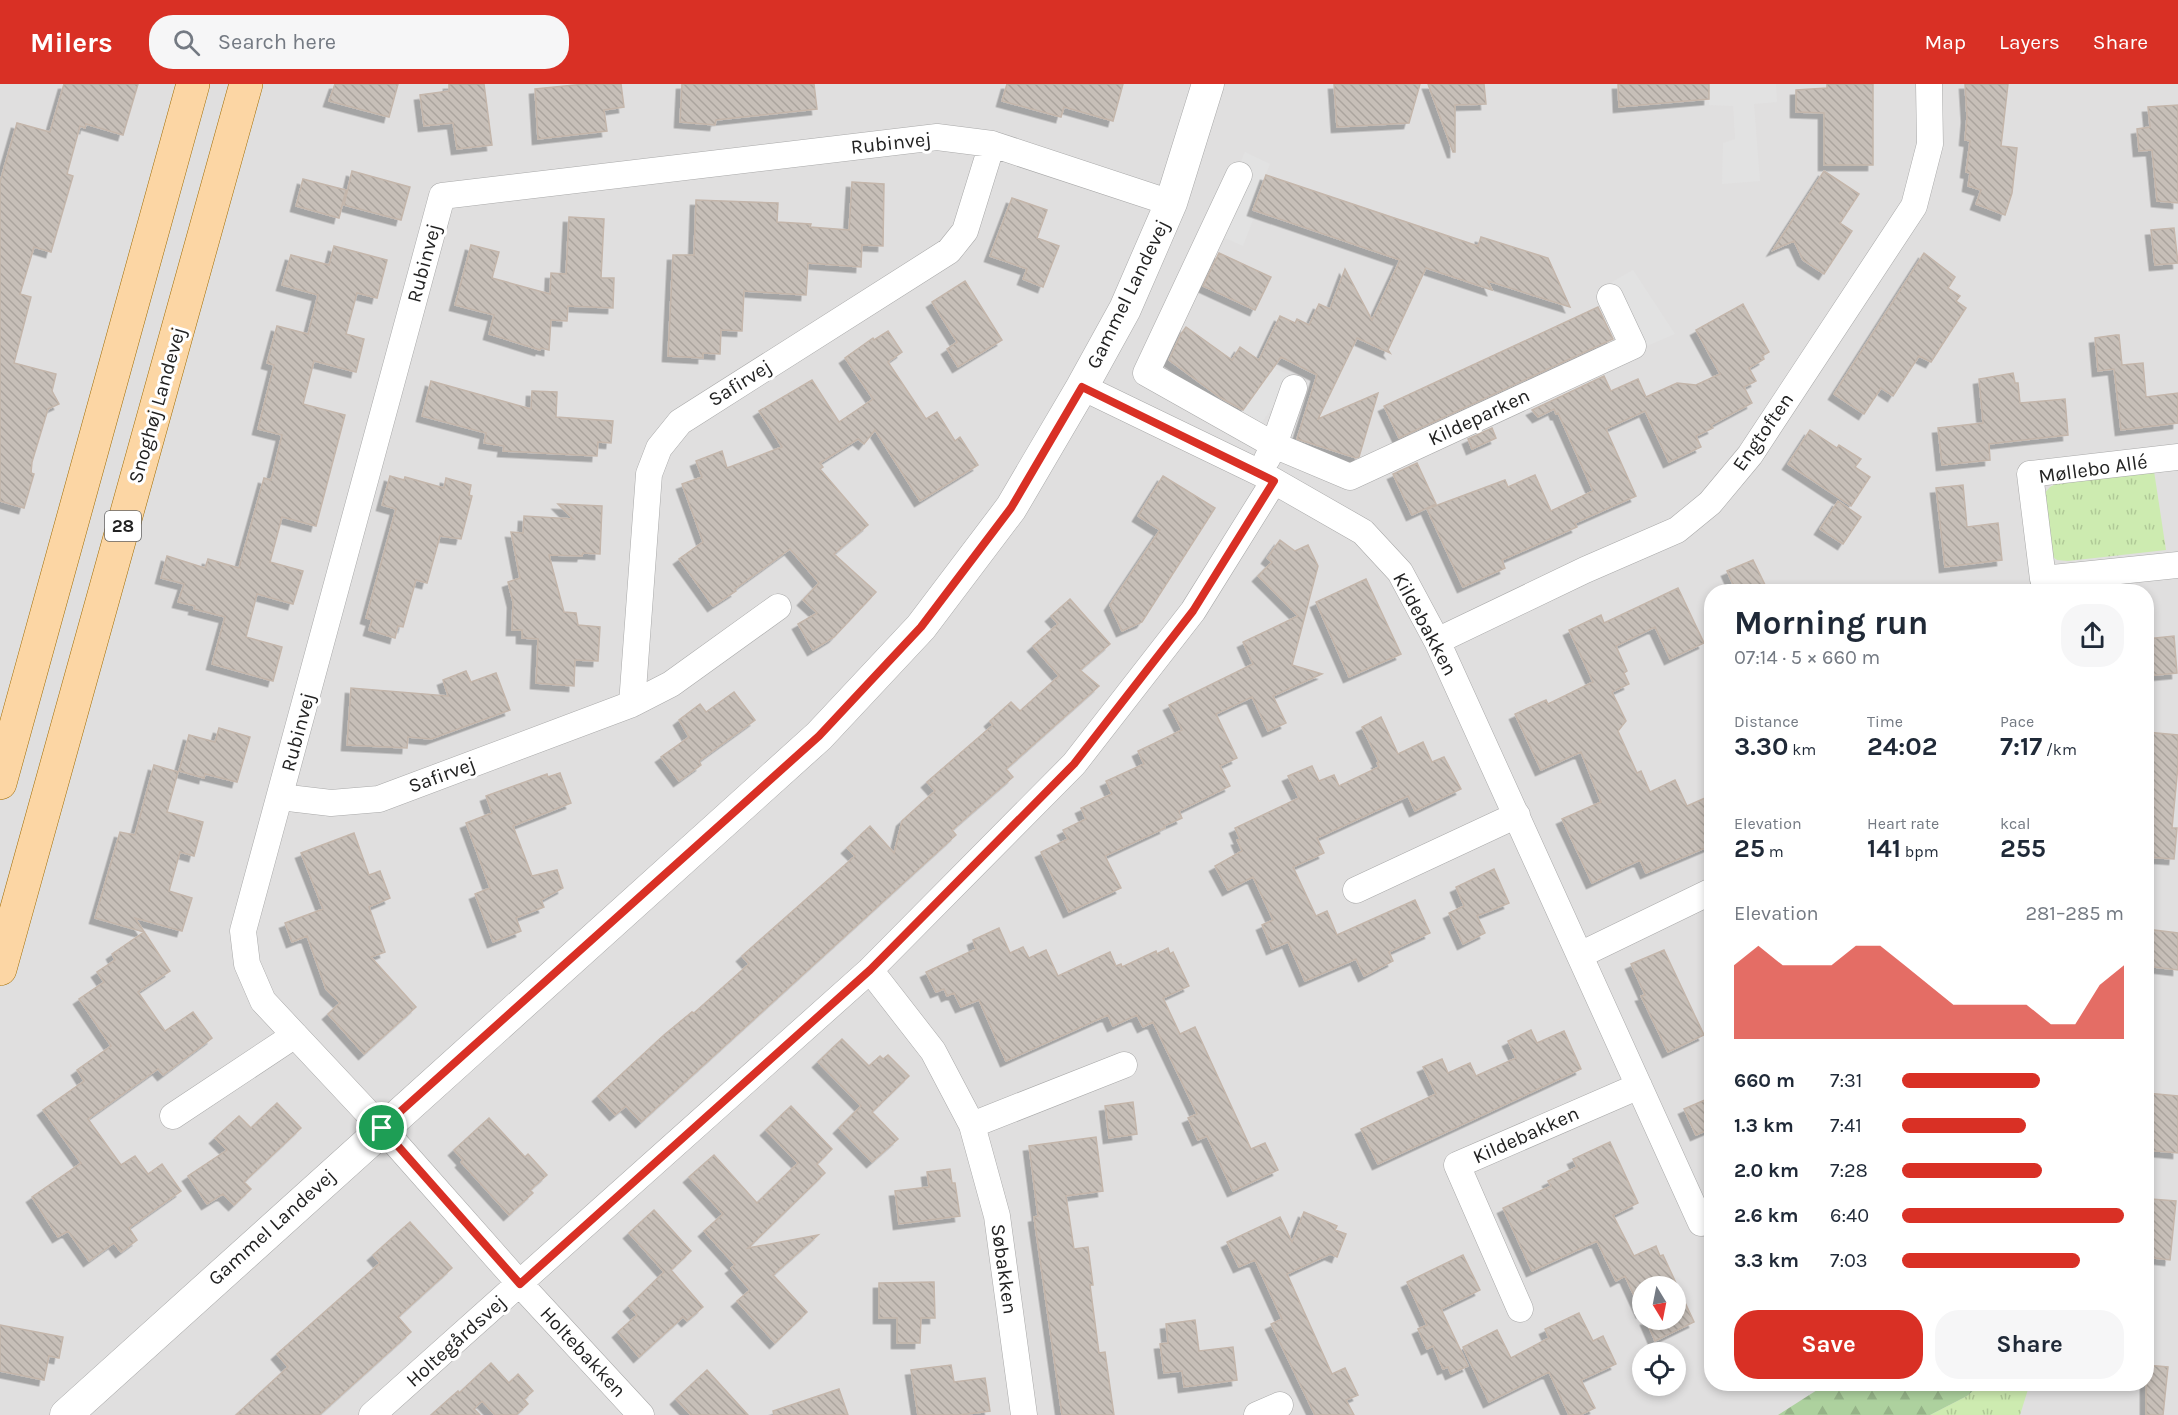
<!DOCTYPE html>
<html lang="en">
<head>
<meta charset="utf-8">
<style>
	:root { --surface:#fff; --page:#f6f6f7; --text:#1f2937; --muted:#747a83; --accent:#d93025 }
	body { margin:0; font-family:Karla,sans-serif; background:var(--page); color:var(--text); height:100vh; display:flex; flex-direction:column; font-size:22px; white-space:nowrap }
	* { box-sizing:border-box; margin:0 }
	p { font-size:20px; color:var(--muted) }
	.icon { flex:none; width:33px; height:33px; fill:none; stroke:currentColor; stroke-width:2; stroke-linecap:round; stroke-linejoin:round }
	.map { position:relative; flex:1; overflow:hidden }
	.drawer { position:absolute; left:1704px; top:500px; width:450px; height:807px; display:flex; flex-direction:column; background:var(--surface); border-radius:24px; box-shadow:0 3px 9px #0003 }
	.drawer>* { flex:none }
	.needle { width:39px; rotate:170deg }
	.controls { position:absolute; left:1632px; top:1192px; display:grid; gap:12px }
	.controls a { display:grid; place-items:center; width:54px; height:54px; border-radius:50%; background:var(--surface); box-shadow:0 3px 9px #0003; font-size:30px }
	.pin { position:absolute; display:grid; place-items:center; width:51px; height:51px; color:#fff; margin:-26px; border:3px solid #fff; border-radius:50%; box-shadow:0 2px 6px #0007 }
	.round { display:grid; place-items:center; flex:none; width:63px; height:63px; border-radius:24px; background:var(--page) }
	.headline { display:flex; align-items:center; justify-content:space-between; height:102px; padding:0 30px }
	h1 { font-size:33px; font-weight:700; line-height:45px }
	.figures { display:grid; grid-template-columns:repeat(3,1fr); gap:9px; height:102px; padding:6px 30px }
	.figures div { display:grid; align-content:center }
	.figures b { font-size:26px; font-weight:700 }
	.figures small { font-size:16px; font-weight:400 }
	.figures p { font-size:16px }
	.chart { height:168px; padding:12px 30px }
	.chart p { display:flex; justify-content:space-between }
	.chart svg { width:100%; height:108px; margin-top:6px; fill:var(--accent); opacity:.7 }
	.button { display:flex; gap:12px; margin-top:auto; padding:12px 30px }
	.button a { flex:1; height:69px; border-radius:24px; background:var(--accent); color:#fff; font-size:24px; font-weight:700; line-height:69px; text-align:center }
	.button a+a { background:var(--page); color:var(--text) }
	ul { padding:0 30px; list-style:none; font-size:20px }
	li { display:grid; grid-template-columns:96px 72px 1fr; align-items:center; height:45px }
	li i { height:15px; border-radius:8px; background:var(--accent) }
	header { display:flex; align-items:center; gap:36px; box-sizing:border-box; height:84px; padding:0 30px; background:var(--accent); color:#fff }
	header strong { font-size:28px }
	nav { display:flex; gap:33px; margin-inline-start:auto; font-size:21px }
	.search { width:420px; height:54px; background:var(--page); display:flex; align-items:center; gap:15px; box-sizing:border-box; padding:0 21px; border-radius:24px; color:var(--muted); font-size:22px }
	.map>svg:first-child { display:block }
	.residential { fill:#e0dfdf; fill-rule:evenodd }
	.grass { fill:url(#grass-tufts) }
	.forest { fill:url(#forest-firs) }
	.parking { fill:#e2e2e2 }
	.building { fill:url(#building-back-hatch); stroke:#c4b6ab; stroke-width:1.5; filter:url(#shadow) }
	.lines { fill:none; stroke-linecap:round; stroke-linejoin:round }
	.minor-casing { stroke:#a9a9a9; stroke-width:27 }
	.tertiary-casing { stroke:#a9a9a9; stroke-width:33 }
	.primary-casing { stroke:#a06b00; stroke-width:34 }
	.minor { stroke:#fff; stroke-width:26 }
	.tertiary { stroke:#fff; stroke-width:32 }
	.primary { stroke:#fcd6a4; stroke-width:33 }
	.route-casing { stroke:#fff; stroke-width:12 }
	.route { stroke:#d93025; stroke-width:8 }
	.labels { text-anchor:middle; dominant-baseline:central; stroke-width:6; stroke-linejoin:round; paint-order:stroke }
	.shield { fill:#fff; stroke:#646464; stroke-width:1.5 }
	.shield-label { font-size:18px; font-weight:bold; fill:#222 }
	.street-label { font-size:20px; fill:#222; stroke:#fff }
</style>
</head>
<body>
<header>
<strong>Milers</strong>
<div class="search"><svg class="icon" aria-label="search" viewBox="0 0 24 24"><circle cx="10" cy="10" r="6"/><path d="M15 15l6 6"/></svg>Search here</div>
<nav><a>Map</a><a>Layers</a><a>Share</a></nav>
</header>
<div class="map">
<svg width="2178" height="1331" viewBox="0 0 2178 1331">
	<defs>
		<pattern id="grass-tufts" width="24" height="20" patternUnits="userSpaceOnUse" patternTransform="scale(1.5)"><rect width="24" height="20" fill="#cdebb0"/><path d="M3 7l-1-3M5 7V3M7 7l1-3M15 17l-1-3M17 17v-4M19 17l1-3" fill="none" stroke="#b0c997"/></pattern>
		<pattern id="forest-firs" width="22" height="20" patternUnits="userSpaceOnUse" patternTransform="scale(1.5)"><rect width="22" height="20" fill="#add19e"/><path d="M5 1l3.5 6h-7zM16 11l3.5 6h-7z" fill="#95b388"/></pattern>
		<pattern id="building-back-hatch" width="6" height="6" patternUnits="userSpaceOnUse" patternTransform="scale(1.5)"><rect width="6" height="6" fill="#c7bfb8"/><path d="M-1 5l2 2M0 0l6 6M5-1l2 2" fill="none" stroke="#aba49e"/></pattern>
		<filter id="shadow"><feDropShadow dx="-5.5" dy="5.5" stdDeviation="0" flood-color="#0004"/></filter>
	</defs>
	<rect width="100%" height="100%" fill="#f2efe9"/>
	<path class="residential" d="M0,0H2178V1331H0ZM1712,507H2146V1299H1712ZM1642,1203H1676V1236H1642ZM1642,1269H1676V1302H1642Z"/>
	<path class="grass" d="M2154,387L2166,466L2068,477L2057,476L2049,470L2043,411L2050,403L2059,398Z
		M1982,1299H2030L2020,1331H1930L1967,1312Z"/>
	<path class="forest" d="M1828,1299H1982L1967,1312L1930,1331H1778Z"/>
	<path class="parking" d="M1707,0H1776L1777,18L1754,20L1760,97L1722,100L1723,59L1735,55L1733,22L1709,21Z
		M1245,68L1270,80L1252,126L1254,133L1243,162L1209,147Z
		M1633,186L1675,250L1633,268L1605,202Z
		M1274,284L1294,293L1253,351L1233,340Z"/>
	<path class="building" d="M64,0H138L123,51L86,40L85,44L80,42L67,90L73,92L51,168L34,163L20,210L31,213L14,279L56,290L52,307L59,320L48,325L32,378L31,389L34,390L24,424L0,417V98L17,39L50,48Z
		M335,0H398L389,33L329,17Z
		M449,0H484L492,61L457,65L453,39L424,42L420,11L449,7Z
		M585,0H621L624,23L604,26L607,47L538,55L535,5Z
		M682,0H814L817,25L716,36L715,41L680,38Z
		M1007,0H1123L1113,37L1064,23L1061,33L1002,17Z
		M1334,0H1420L1409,39L1337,43Z
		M1428,0H1484L1486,20L1455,21V68H1453Z
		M1618,0H1709V15L1619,23Z
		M1827,0H1873V81H1824V29L1796,28V6L1827,4Z
		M1965,0H2008L2001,62L2017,64L2012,109L2005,131L1976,120L1981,106L1968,102L1970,89L1966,88L1970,57L1965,56L1967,33Z
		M2178,21V119L2157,117L2152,66L2139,67L2137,45L2150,43L2148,23Z
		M352,87L410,103L401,136L344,121Z
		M1824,87L1859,110L1840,139L1852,147L1824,190L1803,176L1794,157L1773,166Z
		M1266,91L1478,162L1481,153L1548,174L1570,223L1488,197L1492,206L1426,184L1388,266L1390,269L1357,254L1318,335L1378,309L1359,373L1356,374L1297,355L1317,291L1281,273L1243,326L1221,314L1169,276L1181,250L1186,243L1232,276L1240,263L1259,276L1280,232L1295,239L1297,235L1309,241L1319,220L1330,225L1345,185L1372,236L1400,176L1253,126Z
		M303,95L346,106L339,134L296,122Z
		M852,98L884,100L883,162L862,161L861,183L808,179L806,211L744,207L742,247L721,246L720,270L703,269V274L668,272L673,171H694L696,116L778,119L777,138L811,140L810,143L849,146Z
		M1012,114L1047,126L1037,154L1059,162L1043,203L1023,195L1027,185L990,172Z
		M569,133L604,135L601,194H614L613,224L568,222L567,237L551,236L549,266L541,264L540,266L489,250L494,231L455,221L471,161L499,168L492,194L550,210L551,189L566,190Z
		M2174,144L2178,179L2155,181L2151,146Z
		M334,162L387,176L377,214L357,209L346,250L364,255L356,288L314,277L303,320L345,331L316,442L282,433L270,478L303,487L293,520L257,510L246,553L282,563L273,597L212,580L225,533L194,525L195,522L178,518L184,500L161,494L167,472L205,484L208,475L239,484L264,394L271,396L282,351L258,345L274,281L267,279L277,242L308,250L318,211L282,201L291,171L329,181Z
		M1219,169L1271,193L1255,226L1203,202Z
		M1924,169L1955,193L1948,204L1960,212L1956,217L1966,224L1931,278L1919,272L1893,312L1881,304L1864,330L1834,310Z
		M965,197L1002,256L958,283L947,265L957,258L932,218Z
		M1743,220L1769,268L1762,272L1764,275L1749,284L1756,297L1744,303L1752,319L1711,341L1713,344L1696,352L1701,363L1669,378L1645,327L1606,345L1636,412L1575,439L1577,443L1502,476L1505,484L1463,503L1427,425L1505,396L1508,403L1535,391L1551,427L1593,407L1558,329L1556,330L1554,325L1538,333L1532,326L1604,292L1611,307L1638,295L1646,313L1677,299L1696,301L1720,290L1696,246Z
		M1598,223L1613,255L1399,354L1384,322Z
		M888,247L902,268L888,278L926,335L937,328L955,357L960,353L978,381L920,417L875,346L864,360L858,355L820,379L823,383L820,385L868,441L834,470L876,508L834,553L813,566L798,540L817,529L803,516L819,499L790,465L735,505L736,507L713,522L679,475L703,458L682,400L702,393L696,377L722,367L727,384L782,363L759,327L812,296L839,338L873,315L845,274L873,254L874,256Z
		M2116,251H2119L2122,281L2143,279L2146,313L2178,309V339L2121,346L2114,285L2098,287L2095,254Z
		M2013,289L2015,299H2018L2020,319L2065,315L2068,351L1989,360L1990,376L1942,381L1938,344L1983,339L1979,295Z
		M431,297L531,325L532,307L557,308L556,333L613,337L611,359L598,358L597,372L503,367L504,362L484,359L486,349L422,332Z
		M1492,344L1496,354L1472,365L1468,355Z
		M1810,346L1837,364L1839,361L1861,375L1855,383L1870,393L1851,422L1788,380Z
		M1417,379L1436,420L1412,431L1393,390Z
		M390,392L404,396L405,393L444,404L446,394L471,401L469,411L472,412L461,455L440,452L427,499L416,496L403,543L398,542L395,554L369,546L372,536L366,534L396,425L382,421Z
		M1163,392L1215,424L1142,538L1122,547L1110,521L1160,446L1138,432Z
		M1963,401L1967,443L1998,439L2002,476L1945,483L1936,404Z
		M1838,417L1861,433L1843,460L1820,445Z
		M558,420L602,422L600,470L583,469L582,472L549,471L564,528L576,529L578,541L600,543L598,577L575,576L574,602L536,599L538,555L522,554V546H512L513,518L508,498L520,494L511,448L523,449L524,432L573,435Z
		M1280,456L1295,467L1308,461L1318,482L1292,581L1322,590L1273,612L1286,639L1268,647L1252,613L1216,630L1237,674L1220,682L1230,702L1179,727L1182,734L1164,742L1165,744L1105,772L1121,804L1069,828L1041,768L1068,755L1063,746L1086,735L1081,724L1112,710L1106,697L1144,680L1138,667L1182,646L1169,621L1253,580L1243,558L1298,532L1258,492L1272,478L1267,474Z
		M1753,476L1768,507H1736L1727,487Z
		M1366,495L1401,570L1349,593L1316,518Z
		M1678,504L1704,559L1670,575L1655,543L1616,562L1627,587L1624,589L1629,600L1612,608L1626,637L1618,647L1637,689L1641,687L1650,708L1675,696L1687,722L1712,711V761L1646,789L1640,776L1592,799L1562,735L1601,718L1581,668L1541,686L1515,630L1546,616L1548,620L1593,598L1569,546L1601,531L1604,539Z
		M1070,515L1110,560L1080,586L1099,602L1006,685L1013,693L952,746L956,751L641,1038L626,1022L615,1031L598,1012L664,951L692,928L694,929L749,880L742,872L855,772L847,764L870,742L894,769L902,737L935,707L927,698L993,641L990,637L1011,618L1020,627L1059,592L1033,562L1058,540L1051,532Z
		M2174,552L2177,589L2146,592V555Z
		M466,587L471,598L496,589L510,626L431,655L408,653L407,664L347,661L351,604L448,612L443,596Z
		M734,608L755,636L699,677L701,681L679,697L661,673L689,653L679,636L700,620L706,628Z
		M1381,633L1398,670L1423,658L1432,678L1444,673L1461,705L1415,727L1408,712L1317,754L1324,769L1293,783L1316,832L1327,827L1337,851L1415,816L1430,849L1389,868L1393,877L1364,892L1356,875L1305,897L1288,858L1272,865L1262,841L1273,836L1253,793L1228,806L1215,782L1242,767L1237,756L1240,755L1235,744L1299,714L1288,692L1312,682L1319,697L1334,691L1339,702L1379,683L1377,679L1379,678L1362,643Z
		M219,644L250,653L237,698L205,690L204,694L179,687L189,651L215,658Z
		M2146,648L2178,651V682L2172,744H2177L2174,775L2146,773Z
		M154,681L178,688L167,728L203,738L194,772L180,768L169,807L192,814L182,847L135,834L170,887L138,908L165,947L193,928L212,954L163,991L158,985L88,1035L121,1081L135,1072L148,1090L162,1080L181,1107L129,1144L137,1156L121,1168L114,1159L89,1177L68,1147L58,1153L32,1113L81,1079L43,1026L84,997L77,986L111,962L79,915L104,898L97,888L115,876L112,870L144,848L95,834L120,748L135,751Z
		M560,689L571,719L513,742L532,792L557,786L563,804L541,816L544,823L516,834L521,847L493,858L475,810L490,804L466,739L492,729L486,712L547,690L548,693Z
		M354,749L369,791L380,787L390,814L369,823L385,868L371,873L416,923L364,970L328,930L340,919L326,905L307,852L292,858L285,839L323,825L301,769Z
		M1494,785L1509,819L1477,832L1485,849L1463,860L1449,829L1464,822L1456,803Z
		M999,844L1010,869L1023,863L1029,874L1046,866L1058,892L1110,868L1116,882L1121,880L1122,883L1156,867L1157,870L1168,864L1170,870L1173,868L1189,902L1163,914L1180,950L1195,943L1251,1065L1265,1059L1278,1086L1233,1107L1207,1052L1198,1056L1188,1034L1197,1030L1153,938L1143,943L1137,931L1113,942L1108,931L1006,977L979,916L961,923L954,909L947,912L944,905L936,908L926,888L976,865L973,856Z
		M2146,845L2178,849V886L2146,882Z
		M1664,866L1704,951L1668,968L1641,912L1645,911L1631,880Z
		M1531,946L1537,959L1564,947L1581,985L1378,1080L1361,1045L1436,1010L1423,983L1442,975L1448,989L1470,979L1476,992L1516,974L1508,957Z
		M842,955L869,982L880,972L883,975L888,971L909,992L872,1028L898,1055L872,1078L839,1044L861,1022L818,978Z
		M2146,1009L2178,1012V1069L2146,1066Z
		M1712,1013V1044L1696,1051L1684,1025Z
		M1133,1018L1137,1050L1109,1054L1105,1022Z
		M277,1019L301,1044L244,1098L251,1105L234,1121L223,1110L207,1120L188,1092L227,1066L215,1054L239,1032L251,1044Z
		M791,1022L832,1065L817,1080L825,1089L748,1164L818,1151L773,1191L807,1228L775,1259L737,1217L750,1206L731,1184L735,1181L704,1147L723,1130L689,1093L714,1071L757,1119L798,1079L766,1046Z
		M489,1034L525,1073L528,1070L547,1091L530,1106L533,1109L509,1131L461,1078L463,1076L454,1066Z
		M1096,1053L1103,1107L1066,1112L1074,1165L1088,1163L1093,1201H1090L1099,1269L1105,1268L1114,1331H1062L1034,1133L1038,1132L1029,1062Z
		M1610,1058L1638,1119L1613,1131L1634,1172L1656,1162L1660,1172L1663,1171L1694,1238L1655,1257L1646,1236H1676V1203H1642V1229L1625,1192L1616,1197L1597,1157L1532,1187L1503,1124L1551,1102L1548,1097L1577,1083L1573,1075Z
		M950,1085L952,1099H955L960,1132L899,1140L895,1107L929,1103L927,1088Z
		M2151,1115L2176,1117L2170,1176L2146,1173V1139H2149Z
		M654,1126L691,1167L671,1186L703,1223L687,1237L683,1233L639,1273L618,1248L637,1231L629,1222L664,1188L629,1149Z
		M1304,1128L1337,1142L1335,1146L1346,1150L1337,1173L1330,1170L1287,1190L1332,1290L1345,1284L1358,1311L1346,1316L1354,1331H1315L1271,1240L1282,1235L1255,1176L1239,1183L1227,1158L1280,1133L1292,1158Z
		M410,1138L452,1184L398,1233L411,1248L319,1331H236L288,1283L277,1270L380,1179L373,1171Z
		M1463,1171L1480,1206L1441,1225L1468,1282L1451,1290L1448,1283L1443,1285L1433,1262L1427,1265L1418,1245L1427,1241L1407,1198Z
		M934,1198L935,1234H921L920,1259H897V1234H879V1199Z
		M1579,1229L1593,1257L1603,1252L1616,1280L1581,1296L1595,1324L1580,1331H1569L1549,1288L1489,1318L1463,1263L1497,1246L1511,1274L1549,1254L1545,1245Z
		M1195,1236L1199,1267L1233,1263L1237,1296L1184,1303L1182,1287L1164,1289L1160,1260L1168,1259L1166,1240Z
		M0,1241L63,1253L59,1274L49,1272L44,1296L0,1287Z
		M491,1279L509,1299L518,1290L533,1307L524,1315L528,1320L516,1331H495L482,1317L474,1325L480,1331H431L458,1307L459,1309Z
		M951,1281L954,1298L985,1294L990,1327L960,1331H918L911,1286Z
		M2146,1281L2168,1283L2163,1331H2146Z
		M707,1286L748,1331H691L676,1315Z
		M839,1305L848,1331H774L773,1327Z"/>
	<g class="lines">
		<g class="minor-casing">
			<path id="minor" d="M1239,91L1146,289L1274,361L1350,393L1633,262L1610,213
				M1082,303L1260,389L1363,448L1400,488L1437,557L1701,1139L1712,1135
				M2178,373L2030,390L2043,495L2178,481
				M1267,375L1274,361L1294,304
				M1437,557L1585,486L1677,446L1710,419L1750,371L1914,122L1930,60L1929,0
				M632,620L649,390L659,364L680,338L949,167L965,147L992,60
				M280,713L331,719L379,715L632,620L671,600L778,523
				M1356,806L1517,731
				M1580,871L1712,807
				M870,886L933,967L972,1041L997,1132L1024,1331
				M173,1032L295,951
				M972,1041L1124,981
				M1520,1225L1457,1081L1639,1002
				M372,1331L870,886L1074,680L1193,527L1274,397
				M641,1331L520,1200L382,1044L263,917L247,880L243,847L442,112L937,53L992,60L1171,119
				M1257,1331L1280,1321"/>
		</g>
		<g class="tertiary-casing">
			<path id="tertiary" d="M66,1331L819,652L921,543L1011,424L1082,303L1125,225L1171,119L1208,0"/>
		</g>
		<g class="primary-casing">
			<path id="primary" d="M0,699L193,0
				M0,885L246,0"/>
		</g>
		<use href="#minor" class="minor"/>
		<use href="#tertiary" class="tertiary"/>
		<use href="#primary" class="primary"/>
	</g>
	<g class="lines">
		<g class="route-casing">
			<path id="route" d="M1082,303L1274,397L1193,527L1074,680L870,886L520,1200L382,1044L819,652L921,543L1011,424Z"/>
		</g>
		<use href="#route" class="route"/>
	</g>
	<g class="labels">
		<rect class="shield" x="105" y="427" width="36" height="30" rx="4.5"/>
		<g class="shield-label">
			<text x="123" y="442">28</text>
		</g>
		<g class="street-label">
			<text transform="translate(891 59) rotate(-6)">Rubinvej</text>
			<text transform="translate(424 179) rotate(-75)">Rubinvej</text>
			<text transform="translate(1128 210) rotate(-64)">Gammel Landevej</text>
			<text transform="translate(740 299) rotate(-32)">Safirvej</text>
			<text transform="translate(157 321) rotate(-74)">Snoghøj Landevej</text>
			<text transform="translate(1479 333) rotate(-25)">Kildeparken</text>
			<text transform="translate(1763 348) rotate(-55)">Engtoften</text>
			<text transform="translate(2093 385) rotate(-8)">Møllebo Allé</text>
			<text transform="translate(1425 540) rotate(62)">Kildebakken</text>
			<text transform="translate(298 648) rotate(-75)">Rubinvej</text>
			<text transform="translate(442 691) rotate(-20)">Safirvej</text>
			<text transform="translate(1526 1051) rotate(-24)">Kildebakken</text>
			<text transform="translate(272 1143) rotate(-42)">Gammel Landevej</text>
			<text transform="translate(1004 1185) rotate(82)">Søbakken</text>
			<text transform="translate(456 1257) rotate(-42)">Holtegårdsvej</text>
			<text transform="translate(583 1268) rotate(47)">Holtebakken</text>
		</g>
	</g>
</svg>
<div class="controls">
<a><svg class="needle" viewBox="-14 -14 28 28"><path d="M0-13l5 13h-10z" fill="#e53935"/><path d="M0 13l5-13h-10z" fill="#747a83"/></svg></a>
<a><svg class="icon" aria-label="locate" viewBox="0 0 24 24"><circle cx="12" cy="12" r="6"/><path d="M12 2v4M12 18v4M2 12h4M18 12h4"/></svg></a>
</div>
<div class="pin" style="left:382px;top:1044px;background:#1e9e55"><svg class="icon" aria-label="arrive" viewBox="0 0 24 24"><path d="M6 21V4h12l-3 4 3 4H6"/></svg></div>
<section class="drawer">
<div class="headline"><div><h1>Morning run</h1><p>07:14 · 5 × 660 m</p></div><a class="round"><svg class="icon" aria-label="share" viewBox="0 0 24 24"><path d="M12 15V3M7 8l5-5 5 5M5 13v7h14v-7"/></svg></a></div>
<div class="figures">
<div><p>Distance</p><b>3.30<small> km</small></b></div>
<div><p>Time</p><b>24:02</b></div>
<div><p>Pace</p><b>7:17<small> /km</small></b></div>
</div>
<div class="figures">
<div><p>Elevation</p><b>25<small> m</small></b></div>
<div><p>Heart rate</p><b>141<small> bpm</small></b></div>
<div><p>kcal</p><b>255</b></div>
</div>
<div class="chart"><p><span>Elevation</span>281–285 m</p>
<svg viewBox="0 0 160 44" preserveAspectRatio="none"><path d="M0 44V14L10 6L20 14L30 14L40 14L50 6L60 6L70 14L80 22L90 30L100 30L110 30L120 30L130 38L140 38L150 22L160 14V44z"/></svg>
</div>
<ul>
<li><b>660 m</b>7:31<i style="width:62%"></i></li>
<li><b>1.3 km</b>7:41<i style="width:56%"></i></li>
<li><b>2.0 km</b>7:28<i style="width:63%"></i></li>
<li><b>2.6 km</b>6:40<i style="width:100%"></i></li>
<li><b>3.3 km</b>7:03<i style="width:80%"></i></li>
</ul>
<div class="button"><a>Save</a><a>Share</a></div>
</section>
</div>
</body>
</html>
